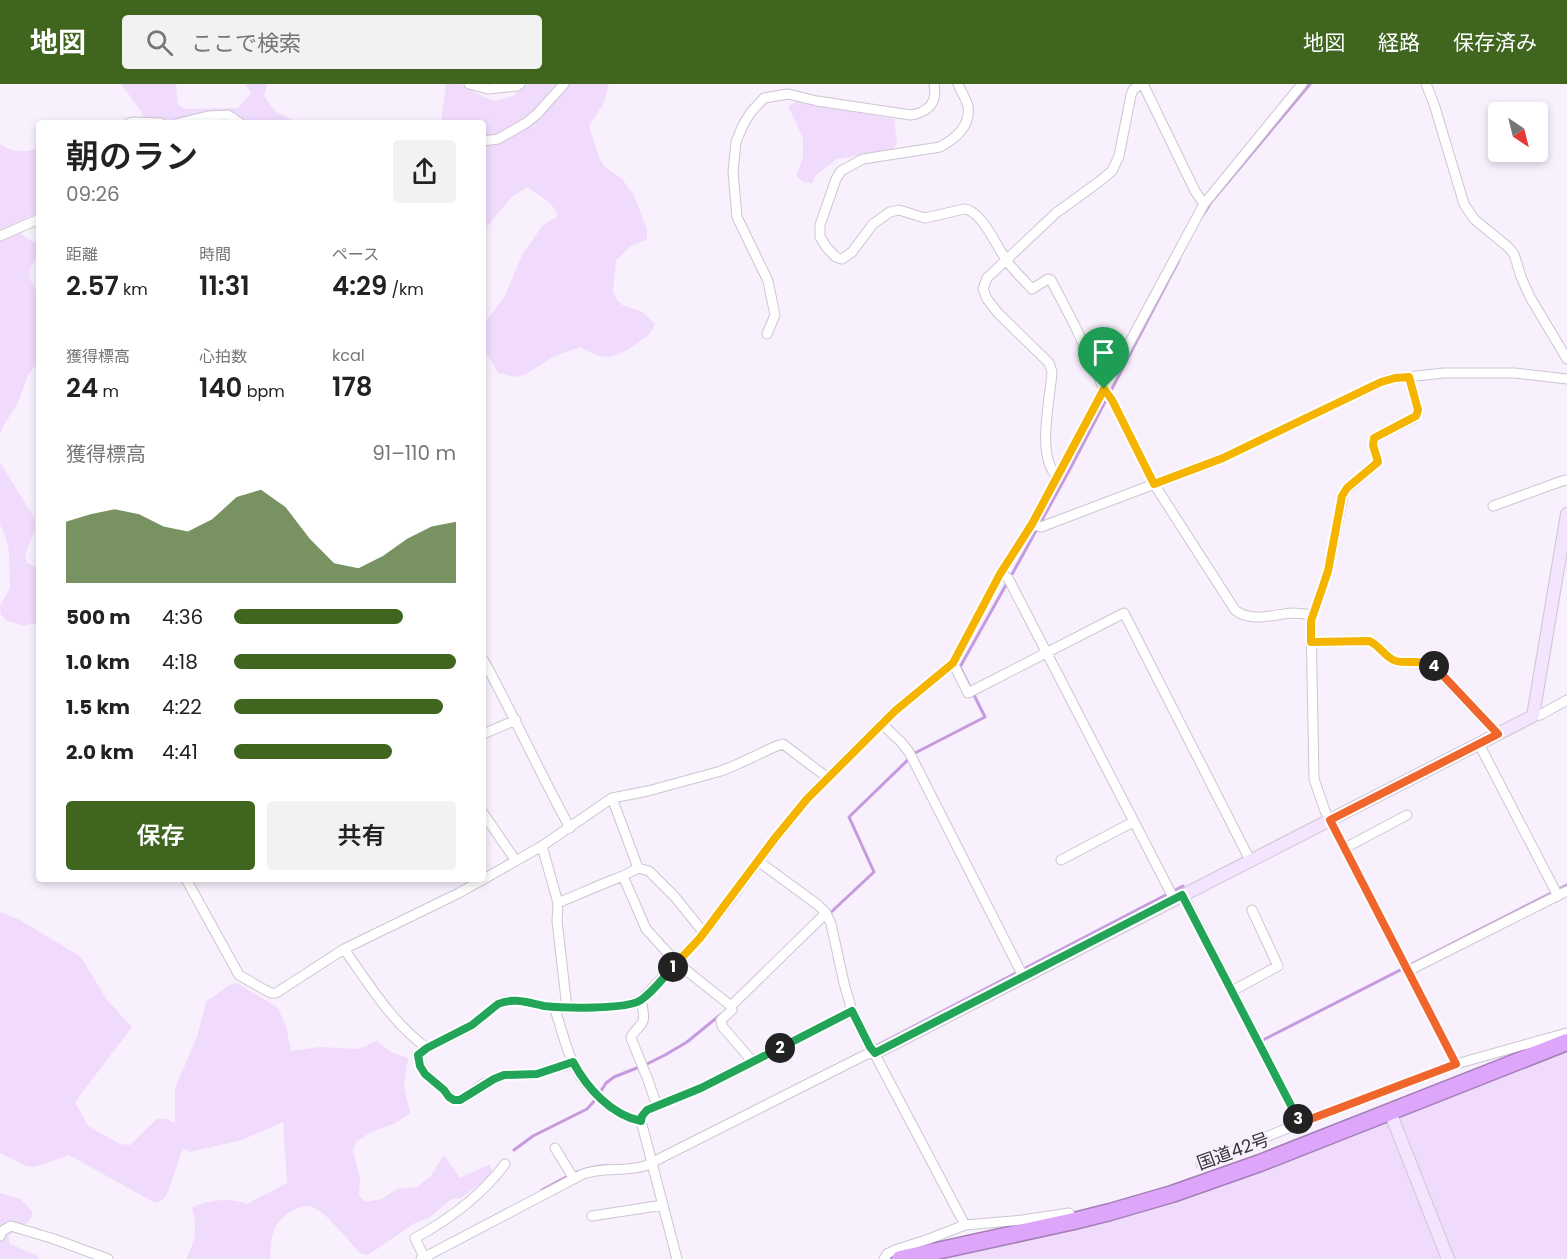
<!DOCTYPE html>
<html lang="ja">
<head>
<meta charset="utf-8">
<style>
	:root { --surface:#fff; --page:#f2f2f2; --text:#222; --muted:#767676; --accent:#3f651f }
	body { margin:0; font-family:Poppins,"Noto Sans JP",sans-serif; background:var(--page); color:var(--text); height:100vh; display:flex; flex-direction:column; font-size:22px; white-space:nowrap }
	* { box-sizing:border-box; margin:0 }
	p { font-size:20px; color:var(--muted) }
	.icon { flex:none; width:33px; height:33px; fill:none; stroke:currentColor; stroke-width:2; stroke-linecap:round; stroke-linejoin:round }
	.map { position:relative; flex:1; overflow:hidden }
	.drawer { position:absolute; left:36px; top:36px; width:450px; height:762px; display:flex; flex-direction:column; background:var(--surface); border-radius:6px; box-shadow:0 3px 9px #0003 }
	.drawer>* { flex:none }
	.needle { width:39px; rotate:145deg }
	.fabs { position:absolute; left:1488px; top:18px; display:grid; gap:12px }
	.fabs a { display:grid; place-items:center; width:60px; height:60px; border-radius:6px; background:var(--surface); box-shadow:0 3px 9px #0003; font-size:30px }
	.pin { position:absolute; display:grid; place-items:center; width:51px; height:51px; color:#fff; margin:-62px -26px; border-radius:50% 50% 50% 0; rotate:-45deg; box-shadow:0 0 6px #0007 }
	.pin .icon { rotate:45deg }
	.km { position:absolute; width:30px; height:30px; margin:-15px; border-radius:50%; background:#222; color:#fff; font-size:16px; line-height:30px; text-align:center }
	.round { display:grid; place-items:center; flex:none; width:63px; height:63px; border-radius:6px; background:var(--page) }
	.summary { display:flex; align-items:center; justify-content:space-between; height:102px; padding:0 30px }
	h1 { font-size:33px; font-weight:600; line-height:45px }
	.figures { display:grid; grid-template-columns:repeat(3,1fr); gap:9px; height:102px; padding:6px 30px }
	.figures div { display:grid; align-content:center }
	.figures b { font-size:26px; font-weight:600 }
	.figures small { font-size:16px; font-weight:400 }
	.figures p { font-size:16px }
	.chart { height:168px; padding:12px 30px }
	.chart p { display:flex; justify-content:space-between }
	.chart svg { width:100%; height:108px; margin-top:6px; fill:var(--accent); opacity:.7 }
	.button { display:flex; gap:12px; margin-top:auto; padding:12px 30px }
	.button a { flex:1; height:69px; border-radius:6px; background:var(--accent); color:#fff; font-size:24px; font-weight:600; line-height:69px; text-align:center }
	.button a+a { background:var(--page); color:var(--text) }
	ul { padding:0 30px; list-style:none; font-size:20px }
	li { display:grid; grid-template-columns:96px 72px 1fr; align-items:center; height:45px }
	li i { height:15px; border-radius:8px; background:var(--accent) }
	header { display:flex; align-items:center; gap:36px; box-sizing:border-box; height:84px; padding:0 30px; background:var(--accent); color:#fff }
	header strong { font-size:28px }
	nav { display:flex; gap:33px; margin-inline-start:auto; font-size:21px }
	.search { width:420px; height:54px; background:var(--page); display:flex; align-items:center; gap:15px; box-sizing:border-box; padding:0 21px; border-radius:6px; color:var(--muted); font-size:22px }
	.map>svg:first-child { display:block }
	.green { fill:#f0dbfc }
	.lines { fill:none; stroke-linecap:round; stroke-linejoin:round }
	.stream { stroke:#c69adf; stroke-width:3 }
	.street-casing { stroke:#cdc5d2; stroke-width:11 }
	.secondary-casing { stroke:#cdc5d2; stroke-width:14 }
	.highway-casing { stroke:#a37eb6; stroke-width:19 }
	.street { stroke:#fff; stroke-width:9 }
	.secondary { stroke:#f5e4fe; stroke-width:12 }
	.highway { stroke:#dda6fa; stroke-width:16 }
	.split-1-casing { stroke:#fff; stroke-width:12 }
	.split-2-casing { stroke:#fff; stroke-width:12 }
	.split-3-casing { stroke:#fff; stroke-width:12 }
	.split-4-casing { stroke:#fff; stroke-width:12 }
	.split-5-casing { stroke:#fff; stroke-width:12 }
	.split-1 { stroke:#f5b400; stroke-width:8 }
	.split-2 { stroke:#22a559; stroke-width:8 }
	.split-3 { stroke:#22a559; stroke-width:8 }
	.split-4 { stroke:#f0652b; stroke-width:8 }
	.split-5 { stroke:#f5b400; stroke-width:8 }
	.labels { text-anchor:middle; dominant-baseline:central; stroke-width:4.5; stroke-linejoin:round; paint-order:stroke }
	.street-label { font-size:18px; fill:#373439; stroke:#f8f0fd }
</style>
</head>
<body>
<header>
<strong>地図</strong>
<div class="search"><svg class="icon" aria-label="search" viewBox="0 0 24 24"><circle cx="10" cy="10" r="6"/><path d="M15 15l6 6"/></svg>ここで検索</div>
<nav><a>地図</a><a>経路</a><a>保存済み</a></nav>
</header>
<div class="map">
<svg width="1567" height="1175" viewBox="0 0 1567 1175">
	<rect width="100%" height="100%" fill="#f8f0fd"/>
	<path class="green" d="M121,0H176L178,21L186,25L238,24L251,9L245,0H267L264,12L275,27L298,39H137L143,30Z
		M446,0H460L486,14L495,17L513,12L527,0H609L604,19L589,42L600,76L605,83L622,95L634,111L647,146V155L630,163L616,176L613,208L617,216L624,222L641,227L655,240C651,251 646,253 636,260C613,276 605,277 580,263L555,272L524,291L515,293L498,289L483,263V241L504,214L522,171L542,142L558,132C553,118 540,112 527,103L512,113L490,139L483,144V83L484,78L483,75V39H441Z
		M798,17L894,35L897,59L892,66L837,75L816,91L812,99L803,98L796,92L803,74V54L788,22Z
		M0,60C12,68 26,70 39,63V128L0,146Z
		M16,147L38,161L39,170L30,183L29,193L39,213V279C26,288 25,302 19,316C14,328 4,338 0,350V154Z
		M0,378L35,435V445L25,471L27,479L39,484V542L32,539L25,542L7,537L1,531L0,522L10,504L9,468L5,451L0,441Z
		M0,828L20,836L81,873L107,916L132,943L75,1018L88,1042L120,1060L130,1061L157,1035H166L175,1039V1004L197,953L206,918L229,901L237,899L277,923L286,941L291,967L320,963L358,965L377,957L391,968L408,974L404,1002L410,1029L396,1039L371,1048L356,1058L353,1067L360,1094L359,1111L365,1118L382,1115L397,1105L417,1103L431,1092L444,1071L460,1094L490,1080L493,1091L461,1114L452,1115L430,1133L415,1139L368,1171L360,1169C349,1158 324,1124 309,1122C302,1121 293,1126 287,1130C271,1142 271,1156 270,1175H186C196,1155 197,1145 192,1123C210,1116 228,1113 247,1120L287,1099L283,1038L242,1056L190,1068L183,1064L168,1108L163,1116L155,1119L69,1071L35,1083L26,1082L0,1069Z
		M1567,963V1175H913L1108,1132Z
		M0,1109L21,1115L33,1129L29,1137L8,1152L10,1160L36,1171L39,1175H0Z"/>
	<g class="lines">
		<path class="stream" d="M1203,131L1212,117L1310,0
			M1010,494L1070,385L1179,176
			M828,831L874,788L849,733L915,669L985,633L960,583L1007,499
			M1261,957L1567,801
			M872,964L1183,802L1185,808
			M514,1066L533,1052L587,1025L596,1015L606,999L614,993L647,980L665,971L687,958L720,931
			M542,1106C563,1095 584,1081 608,1082"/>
		<g class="street-casing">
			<path id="street" d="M469,0L488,5L517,2L520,0
				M958,0C961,7 966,15 968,22C971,42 955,55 940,63L863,75L841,87L836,95L820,141V153L827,164L836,173L842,175L852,168L873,140L890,128L899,126L925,134L964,125C982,126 997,164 1007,177C1014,187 1024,196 1032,205L1048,195L1051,196L1075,242L1104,305L1112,316L1154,400L1235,526C1251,539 1275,530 1293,529C1300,529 1306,530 1313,531
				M1143,0L1195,107L1204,120
				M1426,0L1434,20L1464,120L1474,135L1508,163L1514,170L1521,193L1530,213L1567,275
				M129,39L133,38L161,39
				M179,39L208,32L228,31L240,39
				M483,57L498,55L526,39L537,30L564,0
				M0,152L39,135
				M767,250L775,231L768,197L737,133L733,88L736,58L743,41L751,28L764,14L788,10L817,17L911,31C928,28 938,19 934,0
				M1409,293L1418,328L1414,334L1374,354L1373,361L1378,378L1344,408L1328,487L1311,537L1314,695L1325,727L1456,980
				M1057,393C1036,370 1050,318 1052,288L1049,279L998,229L987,215L983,205L987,194L1056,129L1100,97L1112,87L1119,72L1131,11L1133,6L1140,0
				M1493,422L1562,397L1567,396
				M1032,440L1041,443L1223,374L1388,295L1444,289H1515L1567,295
				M1000,490L1008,494L1174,815
				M1311,558L1369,557L1374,559L1394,577L1431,580L1498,650
				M484,577C514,632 540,689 570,744
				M953,579L968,609L1124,529L1250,776
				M1533,632L1540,631L1567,616
				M882,640L902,659L909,668L1023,892
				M483,650L516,636
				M1479,660L1558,812
				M612,714L638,784L623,792
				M483,729L516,777
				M542,762L558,819C580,810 601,800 623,792L646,845L677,879L731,922
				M1345,764L1407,731
				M1061,776L1133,738
				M758,777L818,821L826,829L831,840L844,899L852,927L965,1141
				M638,784L649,787L675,813L704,849
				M186,795L239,891L265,906L271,909H276L344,865L459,809L542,762L612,714L648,707L721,687L738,680L774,663L783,660L828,694
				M1183,811L1300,1039
				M558,819L557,837L567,924
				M344,865C369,900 392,939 427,964
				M1408,887L1567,807
				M1232,907L1278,882L1252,826
				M554,923C561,942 565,963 574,981C587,1006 613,1031 641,1037
				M753,978L722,942L721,936L732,926L731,922L826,829
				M573,979L537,990L505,991L483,1000L461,1016H454L422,986L418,971L427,964L473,941L498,919C513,913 529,919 544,922C569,925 618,926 641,916
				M657,1022L648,996L631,954C633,947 640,944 643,937C645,931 642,922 641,916L700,854L732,813L775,755L807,715L895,627L953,579L1000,490L1032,440L1204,120L1302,0
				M555,1064L574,1095
				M1201,1080L1300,1039L1456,980L1567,949
				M592,1132L663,1121
				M0,1152L2,1147L11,1142L54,1155L108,1175
				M424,1173L415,1154C448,1136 482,1111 505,1080
				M421,1175L583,1090C603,1083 624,1088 645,1082L867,970L875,969
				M677,1175L641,1037L642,1032L647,1026L701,1004L852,927
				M884,1175L887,1170L895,1166L929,1155L965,1141L1023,1136L1069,1129L1074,1137"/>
		</g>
		<g class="secondary-casing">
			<path id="secondary" d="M875,969L1533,632L1567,430
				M1390,1028L1448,1175"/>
		</g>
		<g class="highway-casing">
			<path id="highway" d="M900,1175L1074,1137L1110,1128L1172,1110L1260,1079L1567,958"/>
		</g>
		<use href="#street" class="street"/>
		<use href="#secondary" class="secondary"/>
		<use href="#highway" class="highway"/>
	</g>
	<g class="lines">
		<g class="split-1-casing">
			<path id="split-1" d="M673,883L700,854L775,754L807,715L895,627L953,579L1000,490L1032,440L1104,305"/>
		</g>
		<g class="split-2-casing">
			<path id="split-2" d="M673,883C663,894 653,908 641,916C626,926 562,924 544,922C529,919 513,913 498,920L472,941L427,964L418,971L420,982L425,990L444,1006L449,1013L454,1016H460L494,995L504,991L537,990L573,978C587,1004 611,1031 641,1037L642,1032L647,1026L701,1004L780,964"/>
		</g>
		<g class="split-3-casing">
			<path id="split-3" d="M780,964L852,927L870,963L875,969L1182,811L1298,1035"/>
		</g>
		<g class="split-4-casing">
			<path id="split-4" d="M1298,1035L1300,1039L1456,980L1330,736L1498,650L1434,582"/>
		</g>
		<g class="split-5-casing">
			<path id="split-5" d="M1104,305L1112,316L1154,400L1223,374L1381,298L1395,294L1409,293L1418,326L1416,332L1374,354L1373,361L1378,378L1347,404L1342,412L1328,487L1311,537V558L1369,557C1380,561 1385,574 1396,577C1408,580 1424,575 1434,582"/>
		</g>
		<use href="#split-1" class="split-1"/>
		<use href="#split-2" class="split-2"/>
		<use href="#split-3" class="split-3"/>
		<use href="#split-4" class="split-4"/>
		<use href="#split-5" class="split-5"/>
	</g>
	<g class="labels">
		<g class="street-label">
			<text transform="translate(1233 1067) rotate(-20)">国道42号</text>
		</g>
	</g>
</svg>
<div class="fabs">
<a><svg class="needle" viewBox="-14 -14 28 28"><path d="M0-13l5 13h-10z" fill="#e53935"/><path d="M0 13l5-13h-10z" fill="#767676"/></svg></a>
</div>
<div class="pin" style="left:1104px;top:305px;background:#1e9e55"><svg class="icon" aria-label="arrive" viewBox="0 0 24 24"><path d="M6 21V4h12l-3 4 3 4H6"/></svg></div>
<b class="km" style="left:673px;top:883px">1</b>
<b class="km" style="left:780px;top:964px">2</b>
<b class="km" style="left:1298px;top:1035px">3</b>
<b class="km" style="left:1434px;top:582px">4</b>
<section class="drawer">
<div class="summary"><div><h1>朝のラン</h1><p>09:26</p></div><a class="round"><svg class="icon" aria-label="share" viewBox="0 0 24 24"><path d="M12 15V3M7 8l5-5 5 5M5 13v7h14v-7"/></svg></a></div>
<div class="figures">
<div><p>距離</p><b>2.57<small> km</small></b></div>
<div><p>時間</p><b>11:31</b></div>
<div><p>ペース</p><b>4:29<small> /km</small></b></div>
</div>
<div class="figures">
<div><p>獲得標高</p><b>24<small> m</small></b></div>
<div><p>心拍数</p><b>140<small> bpm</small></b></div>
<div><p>kcal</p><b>178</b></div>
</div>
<div class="chart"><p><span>獲得標高</span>91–110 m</p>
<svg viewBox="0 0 160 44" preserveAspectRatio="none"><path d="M0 44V19L10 16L20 14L30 16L40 21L50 23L60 18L70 9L80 6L90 13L100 26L110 36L120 38L130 33L140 26L150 21L160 19V44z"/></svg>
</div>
<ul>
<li><b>500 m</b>4:36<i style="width:76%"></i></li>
<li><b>1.0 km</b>4:18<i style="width:100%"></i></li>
<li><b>1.5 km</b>4:22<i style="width:94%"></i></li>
<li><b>2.0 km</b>4:41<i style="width:71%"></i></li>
</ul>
<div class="button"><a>保存</a><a>共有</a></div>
</section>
</div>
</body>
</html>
